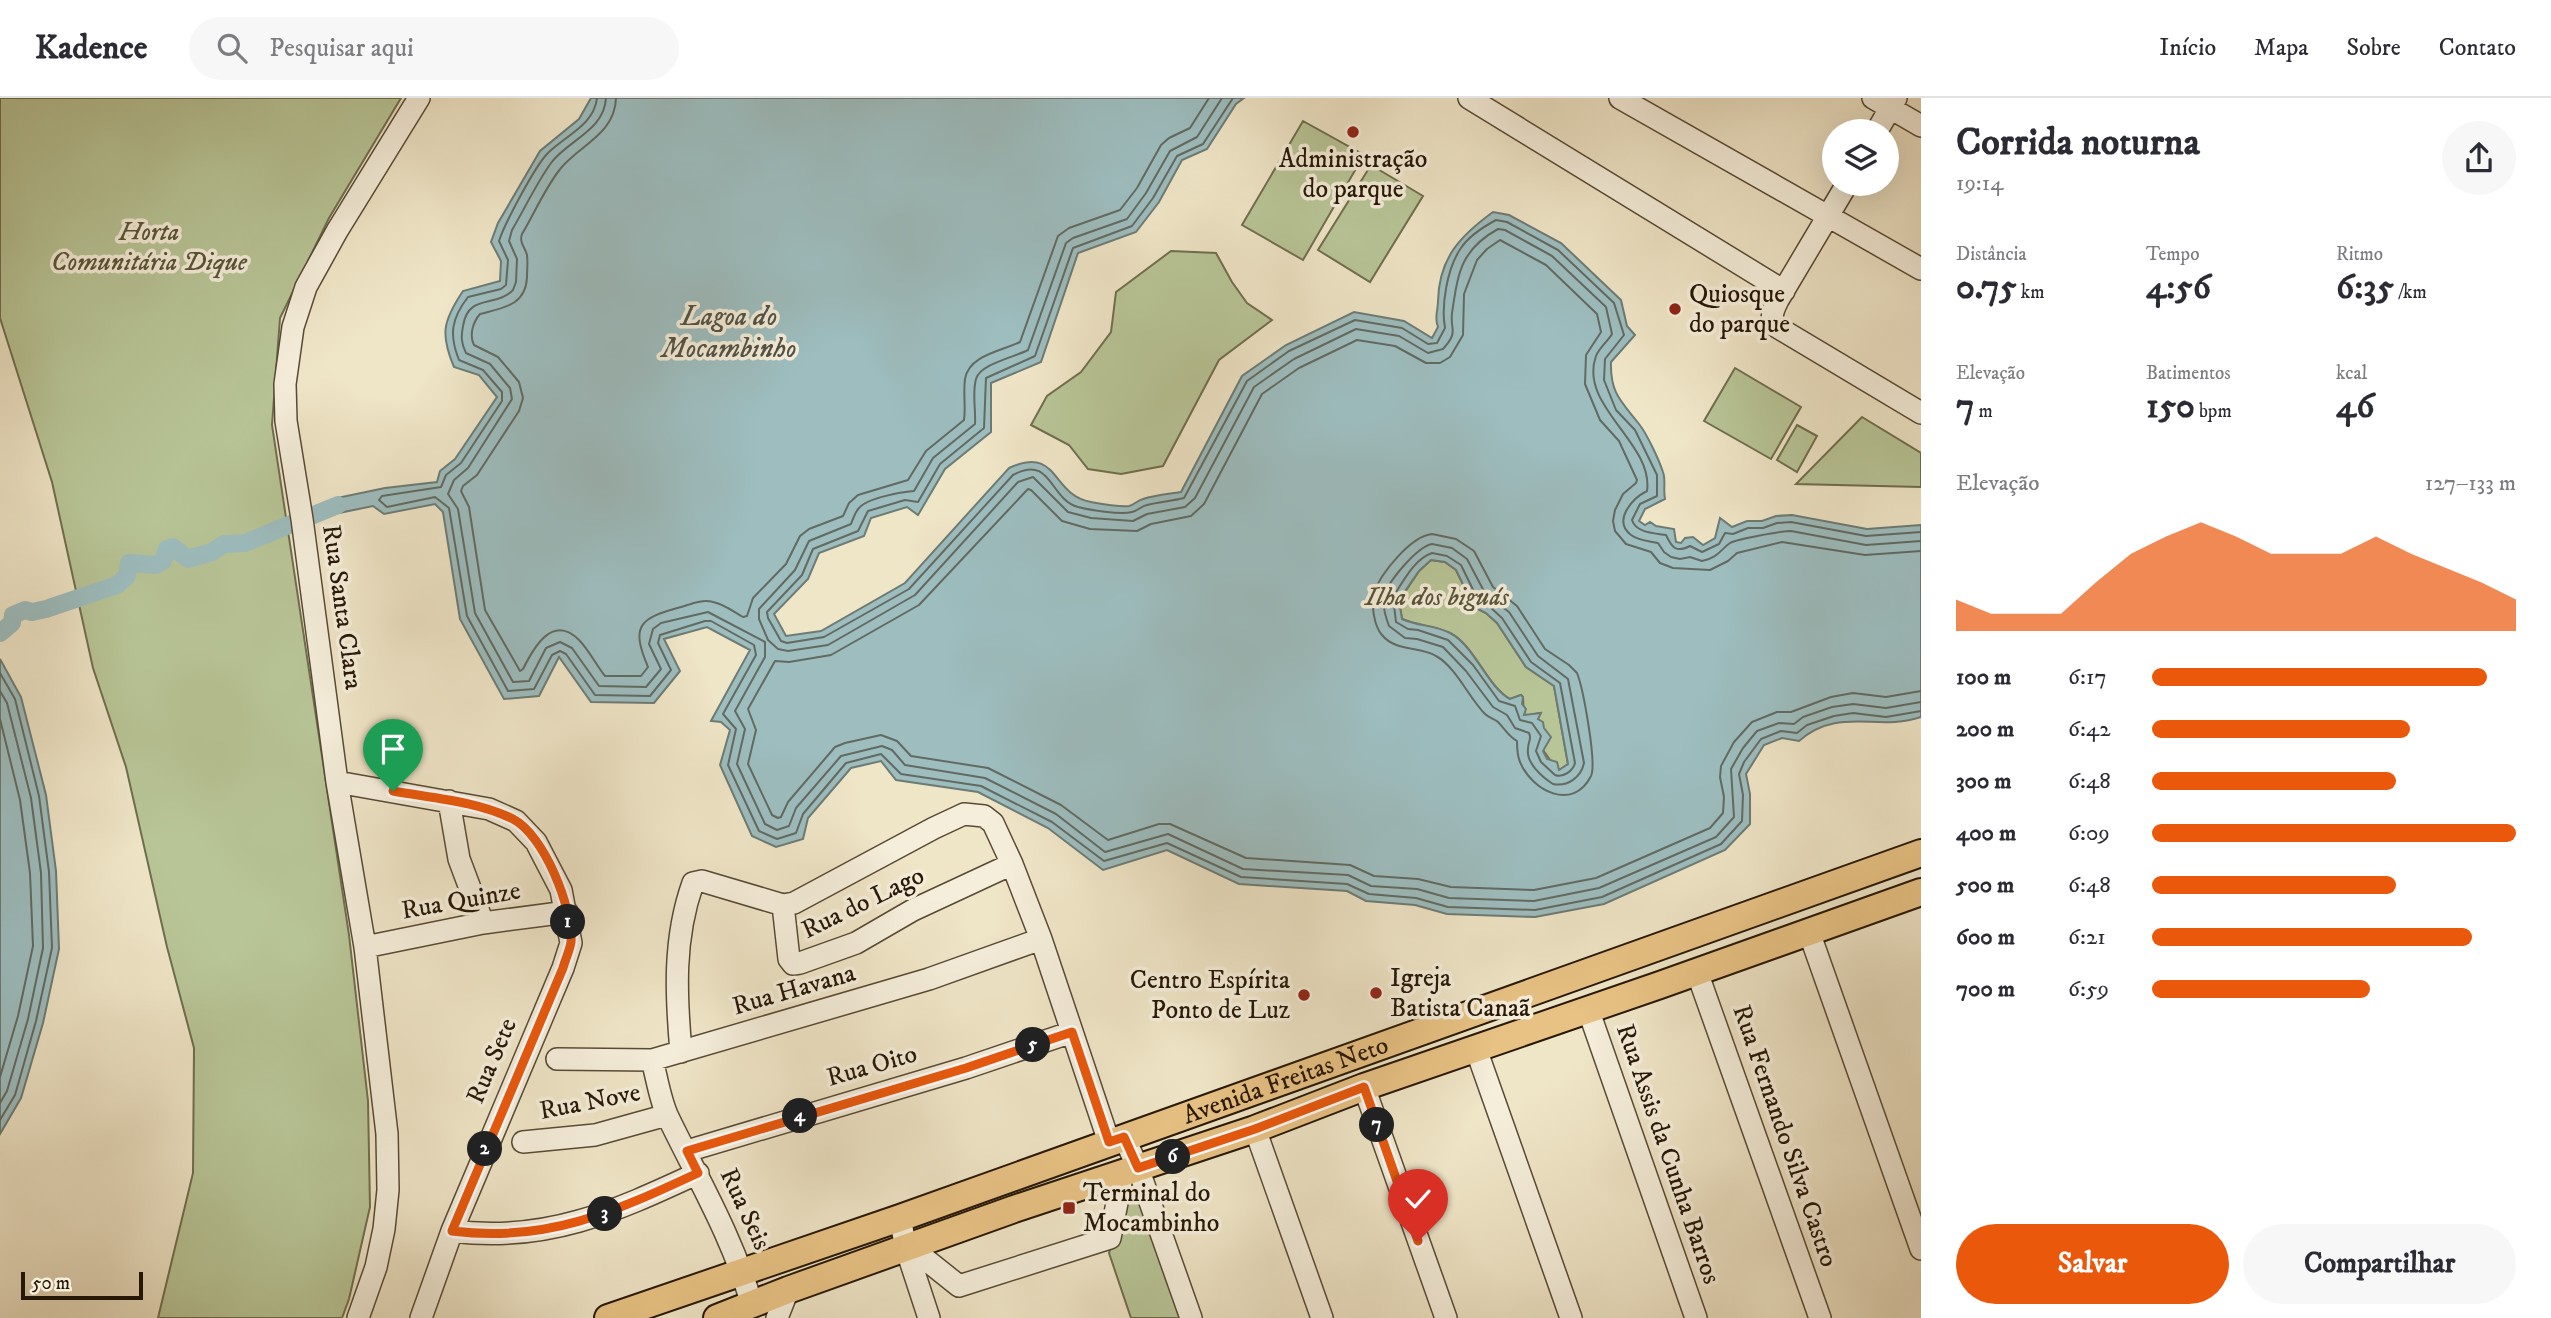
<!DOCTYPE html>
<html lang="pt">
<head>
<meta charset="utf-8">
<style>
	:root { --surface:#fff; --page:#f7f7f7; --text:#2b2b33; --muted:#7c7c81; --line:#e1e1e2; --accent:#ea580c }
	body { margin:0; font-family:"IM FELL DW Pica",serif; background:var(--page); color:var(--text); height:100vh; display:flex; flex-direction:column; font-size:26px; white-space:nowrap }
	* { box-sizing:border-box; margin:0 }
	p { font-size:23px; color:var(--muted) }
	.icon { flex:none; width:38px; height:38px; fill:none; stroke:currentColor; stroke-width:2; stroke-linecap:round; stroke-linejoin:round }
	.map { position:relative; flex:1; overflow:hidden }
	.side { display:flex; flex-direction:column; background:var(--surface); width:630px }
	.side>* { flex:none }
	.tools { position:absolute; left:1822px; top:21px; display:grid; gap:14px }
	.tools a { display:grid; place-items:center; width:77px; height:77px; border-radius:50%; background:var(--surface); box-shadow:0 7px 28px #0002; font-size:35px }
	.scale { position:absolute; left:21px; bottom:18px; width:122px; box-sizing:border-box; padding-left:7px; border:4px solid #261706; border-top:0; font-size:19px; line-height:24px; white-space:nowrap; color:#261706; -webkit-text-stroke:5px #f5eedb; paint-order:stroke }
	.pin { position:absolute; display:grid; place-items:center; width:60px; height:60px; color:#fff; margin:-72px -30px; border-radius:50% 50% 50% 0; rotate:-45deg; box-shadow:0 0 7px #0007 }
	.pin .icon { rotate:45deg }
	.km { position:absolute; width:35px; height:35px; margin:-18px; border-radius:50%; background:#222; color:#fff; font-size:19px; line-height:35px; text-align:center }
	.round { display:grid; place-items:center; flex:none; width:74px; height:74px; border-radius:37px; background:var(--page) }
	.summary { display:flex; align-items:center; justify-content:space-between; height:119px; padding:0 35px }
	h1 { font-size:38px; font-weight:700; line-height:52px }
	.metrics { display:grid; grid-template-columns:repeat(3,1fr); gap:10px; height:119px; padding:7px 35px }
	.metrics div { display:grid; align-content:center }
	.metrics b { font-size:35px; font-weight:700 }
	.metrics small { font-size:19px; font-weight:400 }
	.metrics p { font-size:19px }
	.chart { height:196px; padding:14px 35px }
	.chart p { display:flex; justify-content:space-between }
	.chart svg { width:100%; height:126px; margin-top:7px; fill:var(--accent); opacity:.7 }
	.action { display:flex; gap:14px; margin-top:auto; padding:14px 35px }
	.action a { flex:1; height:80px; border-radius:42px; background:var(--accent); color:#fff; font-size:28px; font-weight:700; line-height:80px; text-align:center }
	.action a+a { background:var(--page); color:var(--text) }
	ul { padding:0 35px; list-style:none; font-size:23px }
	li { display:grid; grid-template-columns:112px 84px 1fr; align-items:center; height:52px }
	li i { height:18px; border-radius:9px; background:var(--accent) }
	header { display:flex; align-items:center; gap:42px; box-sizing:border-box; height:98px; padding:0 35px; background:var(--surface); border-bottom:2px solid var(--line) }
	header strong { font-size:33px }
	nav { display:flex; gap:38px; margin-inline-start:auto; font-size:24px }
	.search { width:490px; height:63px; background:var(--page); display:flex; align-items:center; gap:18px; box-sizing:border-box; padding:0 24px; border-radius:38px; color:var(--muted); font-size:26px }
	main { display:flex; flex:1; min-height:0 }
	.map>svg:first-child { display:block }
	.green { fill:#b8c597; stroke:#6f6e4e; stroke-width:2 }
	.water { fill:#9dbdbf; stroke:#6d7b75; stroke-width:2; fill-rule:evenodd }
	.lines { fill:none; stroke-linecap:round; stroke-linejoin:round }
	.shore { stroke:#626a62; stroke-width:2 }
	.canal { stroke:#9dbdbf; stroke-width:18 }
	.minor-casing { stroke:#584a36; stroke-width:24 }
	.major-casing { stroke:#261706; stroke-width:30 }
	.minor { stroke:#f5eedb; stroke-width:21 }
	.major { stroke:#e8c284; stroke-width:26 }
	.route-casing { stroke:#fff; stroke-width:14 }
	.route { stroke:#ea580c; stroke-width:9 }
	.poi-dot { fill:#8f2418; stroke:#f5eedb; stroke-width:2.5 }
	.labels { text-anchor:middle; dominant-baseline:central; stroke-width:7; stroke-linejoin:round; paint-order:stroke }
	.poi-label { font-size:26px; fill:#261706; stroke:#f5eedb; text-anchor:start }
	.park-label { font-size:26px; font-style:italic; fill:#595439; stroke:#f5eedb }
	.street-label { font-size:26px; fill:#261706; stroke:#f5eedb }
	.water-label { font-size:28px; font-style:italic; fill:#505147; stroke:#f5eedb }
</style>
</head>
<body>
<header>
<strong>Kadence</strong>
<div class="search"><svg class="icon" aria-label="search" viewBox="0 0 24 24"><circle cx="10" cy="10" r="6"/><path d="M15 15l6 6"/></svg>Pesquisar aqui</div>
<nav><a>Início</a><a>Mapa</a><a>Sobre</a><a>Contato</a></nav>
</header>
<main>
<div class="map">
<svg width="1921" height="1220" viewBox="0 0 1921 1220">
	<rect width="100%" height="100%" fill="#efe5c7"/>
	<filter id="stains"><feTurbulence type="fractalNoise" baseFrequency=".00286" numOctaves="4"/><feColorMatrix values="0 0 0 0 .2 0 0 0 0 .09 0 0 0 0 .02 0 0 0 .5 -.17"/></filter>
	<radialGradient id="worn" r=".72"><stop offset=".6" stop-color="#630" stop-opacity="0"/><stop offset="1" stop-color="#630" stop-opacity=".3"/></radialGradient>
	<path class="green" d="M0,0H401L329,120L280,220L272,327L349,837L368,1003L370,1109L349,1201L342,1220H158L193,1075L194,950L167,849L126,669L93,570L52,384L0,220Z
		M1303,23L1364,57L1303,162L1242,127Z
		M1371,67L1423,98L1370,184L1318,152Z
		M1171,153L1216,155L1232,184L1247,205L1272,222L1219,262L1163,368L1121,376L1088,371L1069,347L1031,327L1047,298L1081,274L1111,234L1116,194Z
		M1735,270L1801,309L1771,361L1704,323Z
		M1862,319L1921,355V389L1796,386Z
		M1797,327L1817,338L1797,374L1777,362Z
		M1431,462L1445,464L1456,472L1474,509L1486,515L1497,525L1526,569L1554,588L1568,666L1558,673L1543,652C1548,640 1545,632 1538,621L1540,615L1524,618L1523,599L1521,597L1510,601C1487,588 1475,548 1450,535C1435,527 1417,528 1402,521L1399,503L1419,473Z
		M1138,1091L1181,1220H1131L1109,1155L1128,1095Z"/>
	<path class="water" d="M591,0H1244L1236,6L1207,51L1182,62L1159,104L1136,134L1078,155L1041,264L991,285V334L945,371L918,417L907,409L871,420L864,438L819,455L808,481L774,516L786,538L821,533L905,485L1009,370C1060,347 1050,397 1091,404C1102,406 1118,409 1129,408C1134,407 1138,402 1143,401C1155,397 1169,396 1181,394L1242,278L1286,247L1354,214L1404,223L1432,240L1438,229C1434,220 1438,213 1438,203C1439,160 1460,138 1493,114L1509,117L1561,145L1621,202L1627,228L1635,237L1611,264C1610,295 1621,303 1639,326C1647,336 1659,362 1663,374C1666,382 1663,392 1665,401L1645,411L1639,423L1645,427L1650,424L1656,428L1674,431L1676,444L1681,445L1685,440L1693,439L1703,447L1715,440L1720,420L1732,429L1747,423H1762L1776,418L1792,417L1867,431L1921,427V619C1877,634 1839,608 1799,643L1782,640L1764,647L1746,676L1750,696V726L1725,752L1604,806L1535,819L1447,816L1415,807L1366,803L1347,793L1239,786L1167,752L1103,772L1048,730L978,694L896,682L881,663L851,670L808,720L803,741L776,749L752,738L720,667L730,632L721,624L711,623L750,552L707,529L664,541L680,573L654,605L591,604L559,559L539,598L504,601L460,521L443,414L435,406L384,416L373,408L339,415L337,400L385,390L437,384L440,373L455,361L497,299L479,277L454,269C440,236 443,223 463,193L500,183L501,163L491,144L498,125L540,53L579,21ZM1431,462L1445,464L1456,472L1474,509L1486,515L1497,525L1526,569L1554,588L1568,666L1559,672L1557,664L1547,661L1543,653L1551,639L1544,630L1543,624L1538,621L1541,615L1524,617L1526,611L1522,606L1523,599L1521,597L1510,601C1487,589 1475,548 1450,535C1435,527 1417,528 1402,521L1399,502L1419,473Z
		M0,561L21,599L46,697L56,773L59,851L43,925L21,1000L0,1036Z"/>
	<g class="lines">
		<path class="shore" d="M597,0C594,28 564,38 547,56C534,70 505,125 499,143L508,162L506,187L501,191L468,199C451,221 449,237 459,262L483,272L502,294V303L461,365L446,377L441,389L382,398L379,402L387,409L435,399L449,410L467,518L508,593L534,591L552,557L560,553L566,556L595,597L650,598L671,572L658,545L660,537L705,523H711L754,547L756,557L723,616L736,631L728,667L759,733L777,741L796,735L803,716L846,665L881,656L901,676L981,688L1052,724L1104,763L1167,745L1241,779L1347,786L1369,796L1416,800L1448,809L1535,812L1602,799L1721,746L1742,723L1743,697L1739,676L1744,664L1761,641L1781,633L1797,635L1807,627L1834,618L1853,615L1886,619L1921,613
			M606,0C604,33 568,42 551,65C536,86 525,110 512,132L509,143L517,161L516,184L513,192C496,210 468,195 463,228C461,239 461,245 466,255L490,266L510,290L512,301L468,370L454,382L448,396L458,411L475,515L513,584L529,583L546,550L560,544L572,550L599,588L646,589L661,571L649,546L653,531L661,525L708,514L765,544V559L735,613L745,631L737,666L765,726L777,732L789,728L796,710L841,658L882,648L892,652L905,667L985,680L1056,716L1105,754L1168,736L1243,771L1348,777L1371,788L1417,791L1449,800L1534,803L1599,790L1716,739L1734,719L1731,671L1743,650L1757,633L1779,625L1794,626L1803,619L1832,609L1853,606L1886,610L1921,604
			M616,0C615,36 580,47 561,70C546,88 534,116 522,136C519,145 525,149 527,157C528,164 527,172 527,179C526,208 502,210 480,216C473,224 469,237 474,247L498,259L519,284L523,300L519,313L496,348L477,377L463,388L461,393L469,409L485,512L520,573L523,571C533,551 552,515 579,542C589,552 596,567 605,578H641L648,569C630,527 640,520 681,509C691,506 703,501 713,504C724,506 734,514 743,519L747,518L753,500L786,466L800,438L809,431L843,418L849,405L858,397L908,382L926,353L964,322C966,309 963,295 965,281C969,257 1002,253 1020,244L1058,138L1069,130L1120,112L1137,90L1161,47L1169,40L1190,30L1209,0
			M1222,0L1197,39L1170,53L1146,95L1127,121L1073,140L1066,145L1028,252C1015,259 980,266 976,281C972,295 976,312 975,326L933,360L914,393C902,394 867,400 859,410C855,414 853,421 851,426L809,443L795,472L759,511V521L768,542L778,551L788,553L828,547L915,497L1018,384L1033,379L1068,414L1091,420L1133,423L1147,416L1185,409L1195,400L1254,289L1294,261L1356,231L1399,238L1428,255L1443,251C1459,233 1450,233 1452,215C1458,176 1460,152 1498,131L1505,132L1552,158L1606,209L1612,236C1608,243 1599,250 1596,258C1578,308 1654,345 1647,393C1633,400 1612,422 1631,437C1639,443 1649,443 1658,445L1664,454L1671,459L1680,461L1690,459L1702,463C1718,460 1720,452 1730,445C1737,441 1782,433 1791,433L1866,447L1921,443
			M1233,0L1203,46L1177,58L1153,100L1132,128L1073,150L1035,258L986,280L984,330L940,366L918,404L905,402L868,413L858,433L813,451L802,477L767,514L768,520L781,543L787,545L824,539L909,491L1013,377C1052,356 1049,401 1078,409C1090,412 1120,417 1132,414C1138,413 1141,408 1147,407C1159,404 1172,403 1184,400L1247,283L1289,253L1355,222L1402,230L1428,246L1437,245L1445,230C1441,208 1447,170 1461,150C1469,138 1483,129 1496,122L1507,124L1558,152L1614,205L1624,237L1605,261L1604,282L1616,312L1635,332L1657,377V398L1640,406L1632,422C1636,435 1654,435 1666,437C1672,450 1676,455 1690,448L1702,454L1719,446L1725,435L1733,436L1748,430H1763L1777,425L1791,424L1866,438L1921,434
			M1432,436L1456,441L1474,453L1493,489L1517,508L1545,551L1569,567L1577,575C1583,590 1597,665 1591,678C1573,714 1532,693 1520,664C1517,657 1517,650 1517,643C1508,638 1505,631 1498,624C1495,621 1489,620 1485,616C1469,600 1456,569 1436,558C1419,548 1396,554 1382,537C1374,528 1371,507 1374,495C1380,476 1411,438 1432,436Z
			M1432,446L1452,450L1467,461L1486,497L1509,514L1538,558L1568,581L1584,665C1581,679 1568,689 1553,686C1542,679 1526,665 1528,651C1528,643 1532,642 1529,635L1515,630L1507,617L1493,609L1466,573L1443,549L1417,541L1405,540L1389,528C1386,520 1382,509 1384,500C1386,485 1417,449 1432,446Z
			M1921,453L1865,457L1782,444L1737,455L1728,463L1710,472L1673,470L1660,465L1651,454L1626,446L1615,433L1613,423L1615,412L1623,396L1636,385L1637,382L1619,343L1600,322L1585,286L1586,257L1601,234L1597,216L1546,167L1500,142L1487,151L1477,162L1464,196L1463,237L1450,259L1440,265H1426L1395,248L1357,242L1299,270L1262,296L1204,406L1191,418L1151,426L1137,433L1090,431L1062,423L1031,392L1028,391L919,507L831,557L789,564L775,563L748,611L756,632L748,666L772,717L778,720L781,719L788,704L835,649L845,645L881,637L897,643L911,658L988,670L1061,707L1108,742L1159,726H1170L1246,760L1350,767L1374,778L1418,781L1451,789L1534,792L1596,780L1710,730L1723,715L1724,699L1720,679L1721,668L1734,644L1752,624L1777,614H1791L1831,599L1853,595L1886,599L1921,593
			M1432,455L1447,458L1461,467L1479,504L1490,509L1502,520L1531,564L1560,585L1575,665C1573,673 1563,680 1555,677L1541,664L1536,653L1541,638L1532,625L1520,622L1515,608L1499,603L1473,567L1448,542L1418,532L1408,531L1396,524L1393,499C1403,484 1414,461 1432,455Z
			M0,575L15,601L39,698L49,774L52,850L36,923L15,997L0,1022
			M0,593L7,605L31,700L41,775L43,850L28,921L7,993L0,1005
			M0,621L20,702L30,775L33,848L18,918L0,979"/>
		<path class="canal" d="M0,535L12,525L13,517L25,512L32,514L46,511L117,487L127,478L129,465L156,467L163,463L167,451L173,449L188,461L212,454L224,446L245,445L338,407"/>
		<g class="minor-casing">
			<path id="minor" d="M1469,0L1784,193
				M1620,0L1921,171
				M1873,0L1921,28
				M1877,33L1896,0
				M1847,86L1778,202C1773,212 1769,220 1777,229L1921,315
				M337,684L489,711L516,723L536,744L561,792L571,845L563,870L452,1133L421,1220
				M449,703L459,761L483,825
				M783,807L789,861L793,866L800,865L856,845L913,812L1012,766
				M1809,834L1921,1151
				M365,849L483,825L567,814
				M1697,874L1820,1220
				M1588,911L1696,1220
				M1476,951L1571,1220
				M681,954C676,897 673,841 693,785L702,783L783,807L794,805L934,730L964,716L984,718L993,725L1012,766L1041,841L1109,1044
				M557,961L652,962L929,881L1041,841
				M652,962C657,980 660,1002 668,1019C698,1081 733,1140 752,1207
				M1364,989L1446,1220
				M1255,1031L1322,1220
				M1124,1039L1138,1070L1191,1220
				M523,1044L595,1037L667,1017
				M687,1053L966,970L1072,934
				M900,1120L906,1150L929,1220
				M452,1133C546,1145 614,1114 698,1075
				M910,1149L959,1188L1110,1140L1123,1075
				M358,1220L376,1169L384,1131L388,1092L387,1036L365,849L337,684L302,421L286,323L285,286L293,229L306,189L337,133L419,0
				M777,1220L788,1192"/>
		</g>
		<g class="major-casing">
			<g id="major">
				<path id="s1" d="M608,1220L900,1120L1921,755"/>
				<path d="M717,1220L788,1192L1014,1111L1255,1031L1364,989L1660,887L1921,794"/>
			</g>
		</g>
		<use href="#minor" class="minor"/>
		<use href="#major" class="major"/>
	</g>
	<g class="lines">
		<g class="route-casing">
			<path id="route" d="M393,693C432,700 477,703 513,721C544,737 573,810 571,844C570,852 565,862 563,870L452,1133C547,1145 614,1114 698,1075L687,1053L966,970L1072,934L1109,1044L1124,1039L1138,1070L1255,1031L1364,989L1418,1143"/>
		</g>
		<use href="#route" class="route"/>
	</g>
	<g class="poi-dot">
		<circle cx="1353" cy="34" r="7"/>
		<circle cx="1675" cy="211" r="7"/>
		<circle cx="1376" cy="895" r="7"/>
		<circle cx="1304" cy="897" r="7"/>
		<rect x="1062" y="1103" width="14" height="14" rx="3.5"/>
	</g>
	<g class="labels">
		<g class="poi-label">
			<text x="1353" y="61" text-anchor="middle">Administração<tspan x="1353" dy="30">do parque</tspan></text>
			<text x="1689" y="196">Quiosque<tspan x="1689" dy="30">do parque</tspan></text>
			<text x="1390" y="880">Igreja<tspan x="1390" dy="30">Batista Canaã</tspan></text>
			<text x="1290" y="882" text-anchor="end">Centro Espírita<tspan x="1290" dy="30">Ponto de Luz</tspan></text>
			<text x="1083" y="1095">Terminal do<tspan x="1083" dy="30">Mocambinho</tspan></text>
		</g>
		<g class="park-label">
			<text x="149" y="134">Horta<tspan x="149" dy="30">Comunitária Dique</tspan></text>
			<text x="1437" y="499">Ilha dos biguás</text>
		</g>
		<g class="street-label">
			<text transform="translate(342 509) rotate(82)">Rua Santa Clara</text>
			<text transform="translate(461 803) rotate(-10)">Rua Quinze</text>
			<text transform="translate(863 805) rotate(-26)">Rua do Lago</text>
			<text transform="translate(794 892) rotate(-16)">Rua Havana</text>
			<text transform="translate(492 963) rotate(-67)">Rua Sete</text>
			<text transform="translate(872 968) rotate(-16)">Rua Oito</text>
			<text stroke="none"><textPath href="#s1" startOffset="718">Avenida Freitas Neto</textPath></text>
			<text transform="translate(590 1004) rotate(-11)">Rua Nove</text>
			<text transform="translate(1785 1038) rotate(71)">Rua Fernando Silva Castro</text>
			<text transform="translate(1668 1056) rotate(71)">Rua Assis da Cunha Barros</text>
			<text transform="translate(745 1111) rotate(65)">Rua Seis</text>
		</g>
		<g class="water-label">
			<text x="729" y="218">Lagoa do<tspan x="729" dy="32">Mocambinho</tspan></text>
		</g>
	</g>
	<rect width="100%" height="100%" filter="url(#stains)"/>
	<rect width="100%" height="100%" fill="url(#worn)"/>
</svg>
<div class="tools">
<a><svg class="icon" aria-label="layers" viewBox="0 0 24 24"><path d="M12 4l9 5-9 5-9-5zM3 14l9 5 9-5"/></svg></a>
</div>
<div class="scale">50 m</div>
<div class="pin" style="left:393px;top:693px;background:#1e9e55"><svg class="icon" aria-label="arrive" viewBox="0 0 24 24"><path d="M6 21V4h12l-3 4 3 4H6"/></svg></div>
<div class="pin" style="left:1418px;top:1143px;background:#d93025"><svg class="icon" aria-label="check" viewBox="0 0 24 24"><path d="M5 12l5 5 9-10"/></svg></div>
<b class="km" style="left:568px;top:824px">1</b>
<b class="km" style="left:485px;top:1051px">2</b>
<b class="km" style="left:605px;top:1116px">3</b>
<b class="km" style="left:800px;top:1018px">4</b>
<b class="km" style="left:1033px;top:947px">5</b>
<b class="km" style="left:1173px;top:1059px">6</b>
<b class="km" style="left:1377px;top:1027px">7</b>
</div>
<section class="side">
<div class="summary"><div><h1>Corrida noturna</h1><p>19:14</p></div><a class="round"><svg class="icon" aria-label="share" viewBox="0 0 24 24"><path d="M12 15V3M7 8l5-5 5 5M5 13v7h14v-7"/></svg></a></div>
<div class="metrics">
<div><p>Distância</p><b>0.75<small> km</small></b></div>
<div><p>Tempo</p><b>4:56</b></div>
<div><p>Ritmo</p><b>6:35<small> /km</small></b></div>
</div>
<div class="metrics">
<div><p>Elevação</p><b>7<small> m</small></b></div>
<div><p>Batimentos</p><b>150<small> bpm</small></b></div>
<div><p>kcal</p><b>46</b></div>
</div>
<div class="chart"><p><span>Elevação</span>127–133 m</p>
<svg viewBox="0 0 160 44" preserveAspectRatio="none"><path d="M0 44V33L10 38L20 38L30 38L40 27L50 17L60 11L70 6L80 11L90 17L100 17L110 17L120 11L130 17L140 22L150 27L160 33V44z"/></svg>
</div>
<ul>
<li><b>100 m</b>6:17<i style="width:92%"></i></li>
<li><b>200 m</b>6:42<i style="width:71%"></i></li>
<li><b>300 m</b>6:48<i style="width:67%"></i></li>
<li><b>400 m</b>6:09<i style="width:100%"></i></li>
<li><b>500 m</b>6:48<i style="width:67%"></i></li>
<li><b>600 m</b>6:21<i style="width:88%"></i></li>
<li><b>700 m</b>6:59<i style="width:60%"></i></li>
</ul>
<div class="action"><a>Salvar</a><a>Compartilhar</a></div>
</section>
</main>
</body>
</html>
